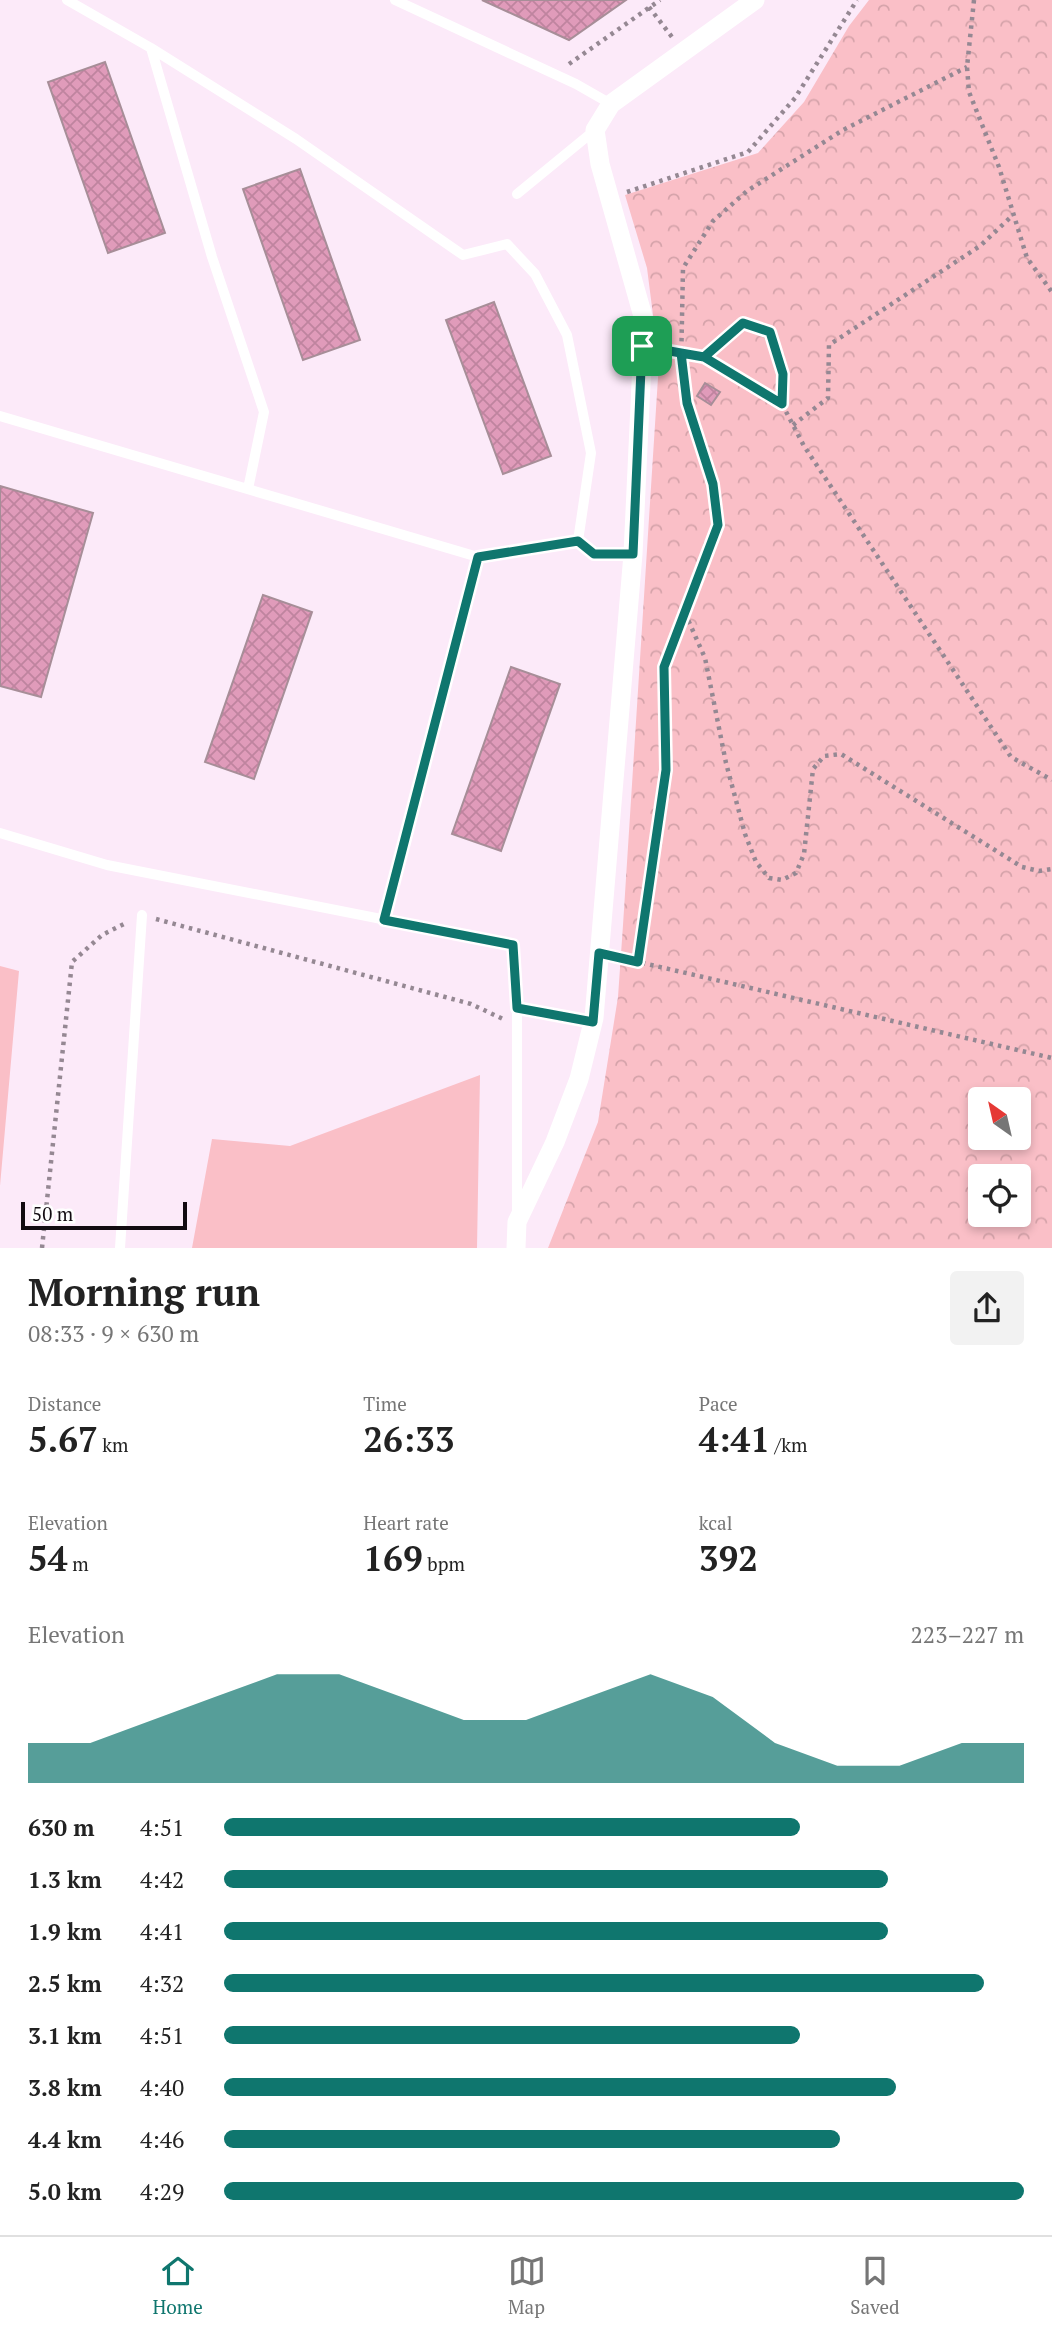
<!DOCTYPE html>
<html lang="en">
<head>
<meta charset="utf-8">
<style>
	:root { --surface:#fff; --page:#f2f2f2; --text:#222; --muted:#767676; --line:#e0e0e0; --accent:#0f766e }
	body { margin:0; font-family:"PT Serif",serif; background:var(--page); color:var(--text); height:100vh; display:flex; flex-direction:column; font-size:26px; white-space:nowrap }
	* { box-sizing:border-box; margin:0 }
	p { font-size:23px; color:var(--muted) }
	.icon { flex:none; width:38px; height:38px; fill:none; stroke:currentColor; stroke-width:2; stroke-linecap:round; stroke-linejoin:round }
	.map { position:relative; height:1248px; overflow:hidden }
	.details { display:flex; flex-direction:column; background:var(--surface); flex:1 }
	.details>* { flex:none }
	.needle { width:46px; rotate:326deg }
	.controls { position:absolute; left:968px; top:1087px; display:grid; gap:14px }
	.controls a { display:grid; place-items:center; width:63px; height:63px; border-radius:7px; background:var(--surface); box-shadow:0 4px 10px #0003; font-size:35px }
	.scale { position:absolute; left:21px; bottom:18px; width:166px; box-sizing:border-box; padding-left:7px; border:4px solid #120b11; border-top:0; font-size:19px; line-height:24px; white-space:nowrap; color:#120b11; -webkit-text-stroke:5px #fefefe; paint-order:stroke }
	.pin { position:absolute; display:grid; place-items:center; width:60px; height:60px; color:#fff; margin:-30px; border-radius:14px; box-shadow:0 4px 10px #0006 }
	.round { display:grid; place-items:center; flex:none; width:74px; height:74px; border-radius:7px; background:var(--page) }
	.headline { display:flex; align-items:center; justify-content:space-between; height:119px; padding:0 28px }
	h1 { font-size:38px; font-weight:600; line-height:52px }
	.metrics { display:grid; grid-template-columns:repeat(3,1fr); gap:10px; height:119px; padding:7px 28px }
	.metrics div { display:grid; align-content:center }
	.metrics b { font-size:35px; font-weight:600 }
	.metrics small { font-size:19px; font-weight:400 }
	.metrics p { font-size:19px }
	.chart { height:196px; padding:14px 28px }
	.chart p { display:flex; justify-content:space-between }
	.chart svg { width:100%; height:126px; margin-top:7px; fill:var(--accent); opacity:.7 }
	ul { padding:0 28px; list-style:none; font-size:23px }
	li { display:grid; grid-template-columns:112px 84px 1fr; align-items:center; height:52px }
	li i { height:18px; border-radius:9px; background:var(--accent) }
	.tab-bar { display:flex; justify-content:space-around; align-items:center; height:98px; border-top:2px solid var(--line); background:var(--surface); font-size:19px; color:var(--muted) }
	.tab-bar a { display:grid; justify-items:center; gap:4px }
	.tab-bar .on { color:var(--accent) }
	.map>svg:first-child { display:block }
	.grass { fill:#fabfc7 }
	.park { fill:url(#park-crowns); fill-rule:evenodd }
	.building { fill:url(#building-cross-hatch); stroke:#a78e98; stroke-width:2 }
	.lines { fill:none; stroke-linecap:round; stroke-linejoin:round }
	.path { stroke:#958893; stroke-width:4.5; stroke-dasharray:3.5 5; stroke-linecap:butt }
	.service { stroke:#fff; stroke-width:10 }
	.minor { stroke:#fff; stroke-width:19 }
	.route-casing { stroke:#fff; stroke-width:14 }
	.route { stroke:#0f766e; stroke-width:9 }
</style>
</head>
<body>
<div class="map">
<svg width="1052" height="1248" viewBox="0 0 1052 1248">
	<defs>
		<pattern id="park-crowns" width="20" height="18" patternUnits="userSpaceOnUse" patternTransform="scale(1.75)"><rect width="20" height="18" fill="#fabfc7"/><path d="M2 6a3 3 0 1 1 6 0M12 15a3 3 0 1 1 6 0" fill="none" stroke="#d5a3aa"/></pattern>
		<pattern id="building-cross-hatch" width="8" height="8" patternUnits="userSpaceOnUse" patternTransform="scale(1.75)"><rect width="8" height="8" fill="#e09bba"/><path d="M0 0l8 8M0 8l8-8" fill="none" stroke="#bf849f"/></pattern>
	</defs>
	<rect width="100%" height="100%" fill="#fceaf9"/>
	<path class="grass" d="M0,966L19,971L0,1186Z
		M480,1075L477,1248H192L212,1139L290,1146Z"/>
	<path class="park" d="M869,0H1052V1248H548L598,1122L618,997L623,925L659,362L647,268L625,195L758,153L804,102L849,26ZM980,1099H1018V1138H980ZM980,1176H1018V1214H980Z"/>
	<path class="building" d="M482,0H626L569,40Z
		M105,62L165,233L108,253L48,82Z
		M300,169L360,340L303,360L243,189Z
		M494,302L551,456L503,474L446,320Z
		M705,383L720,392L711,405L697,396Z
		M0,486L93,513L41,697L0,686Z
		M263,595L312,612L254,779L205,762Z
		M511,667L560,684L501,851L452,834Z"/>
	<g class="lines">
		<path class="path" d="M974,0L967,67L969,92L999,167L1027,258L1052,292
			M649,7L672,37
			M569,64L660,0
			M627,192L748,152L795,98L857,0
			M660,349L704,357L782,404L804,446L1011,757L1052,780
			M704,357L743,323L770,333L783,374L782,403
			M793,425L828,398L829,345L980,246L1013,215
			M685,613L705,658L726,763L745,834L756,862L769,878L782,880L796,873L804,854L813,769L824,756L841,754L1022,867L1039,871L1052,869
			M156,919L471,1004L503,1019
			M617,957L1052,1058
			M638,962L666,770L664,667L718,525L713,484L687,403L681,368L683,268L713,221L747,191L843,130L967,67
			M531,1011L574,1019
			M42,1248L72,962L102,935L128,922"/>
		<path class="service" d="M67,0L151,48L296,139L463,255L507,244L535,274L567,335L591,453L578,541
			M395,0L576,84L611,104
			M151,48L212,257L264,412L248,489
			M517,194L595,130
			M0,416L478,557L384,920
			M478,557L578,541L594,554H633
			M0,833L107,865L513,945L517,1002V1210
			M120,1248L142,915"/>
		<path class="minor" d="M516,1248L517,1222L555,1142L579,1079L594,1018L633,554L644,320L600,164L595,130L611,104L755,0"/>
	</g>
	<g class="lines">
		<g class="route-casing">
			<path id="route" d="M642,346L633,554H594L578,541L478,557L384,920L513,945L517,1008L593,1022L599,953L638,962L666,770L664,667L718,525L713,484L687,403L681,353L704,357L782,404L783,374L770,332L743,323L704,357L658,349L642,346"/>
		</g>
		<use href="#route" class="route"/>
	</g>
</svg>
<div class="controls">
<a><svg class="needle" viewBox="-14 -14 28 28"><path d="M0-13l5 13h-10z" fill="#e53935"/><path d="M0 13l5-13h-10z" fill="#767676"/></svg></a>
<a><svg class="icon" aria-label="locate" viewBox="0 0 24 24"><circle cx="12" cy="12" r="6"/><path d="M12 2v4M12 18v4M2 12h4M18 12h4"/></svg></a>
</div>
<div class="scale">50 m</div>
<div class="pin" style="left:642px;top:346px;background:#1e9e55"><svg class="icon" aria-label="arrive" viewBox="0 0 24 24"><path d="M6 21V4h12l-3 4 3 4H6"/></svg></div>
</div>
<section class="details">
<div class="headline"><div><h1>Morning run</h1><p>08:33 · 9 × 630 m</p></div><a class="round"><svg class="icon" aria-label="share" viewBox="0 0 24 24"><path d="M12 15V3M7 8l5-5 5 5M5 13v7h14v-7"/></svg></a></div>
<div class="metrics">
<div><p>Distance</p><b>5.67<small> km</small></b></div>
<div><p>Time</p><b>26:33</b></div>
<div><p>Pace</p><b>4:41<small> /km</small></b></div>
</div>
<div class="metrics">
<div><p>Elevation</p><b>54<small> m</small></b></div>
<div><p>Heart rate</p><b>169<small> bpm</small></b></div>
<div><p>kcal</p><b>392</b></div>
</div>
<div class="chart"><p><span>Elevation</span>223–227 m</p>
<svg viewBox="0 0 160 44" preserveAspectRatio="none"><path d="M0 44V30L10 30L20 22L30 14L40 6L50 6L60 14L70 22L80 22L90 14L100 6L110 14L120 30L130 38L140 38L150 30L160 30V44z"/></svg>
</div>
<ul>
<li><b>630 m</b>4:51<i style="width:72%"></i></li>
<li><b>1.3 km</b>4:42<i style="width:83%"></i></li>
<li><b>1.9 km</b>4:41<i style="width:83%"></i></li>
<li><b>2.5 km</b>4:32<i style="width:95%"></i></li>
<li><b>3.1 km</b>4:51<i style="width:72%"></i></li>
<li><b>3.8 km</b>4:40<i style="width:84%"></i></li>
<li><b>4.4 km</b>4:46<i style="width:77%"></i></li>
<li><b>5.0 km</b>4:29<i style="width:100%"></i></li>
</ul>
</section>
<nav class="tab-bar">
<a class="on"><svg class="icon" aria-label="home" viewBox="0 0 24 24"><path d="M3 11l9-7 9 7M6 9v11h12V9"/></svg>Home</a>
<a><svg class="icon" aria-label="map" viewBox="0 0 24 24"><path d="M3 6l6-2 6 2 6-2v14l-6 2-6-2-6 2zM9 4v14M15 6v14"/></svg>Map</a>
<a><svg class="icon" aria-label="saved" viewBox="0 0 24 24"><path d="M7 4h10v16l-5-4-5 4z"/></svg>Saved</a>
</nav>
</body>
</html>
